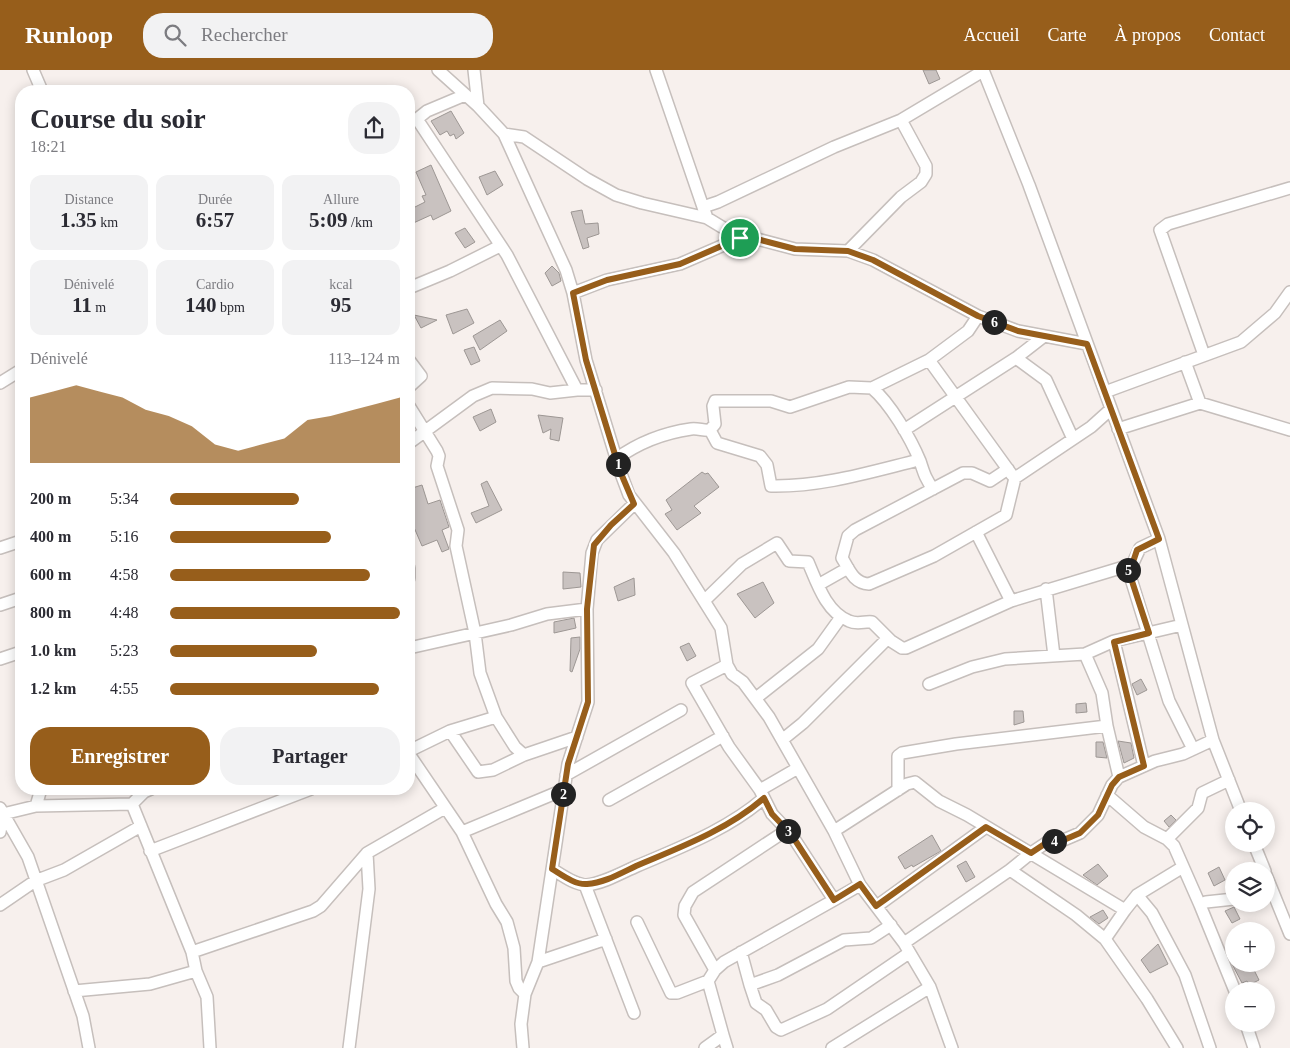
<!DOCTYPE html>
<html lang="fr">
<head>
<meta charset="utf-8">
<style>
	:root { --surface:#fff; --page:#f2f2f3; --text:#2b2b33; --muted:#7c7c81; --accent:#975e1b }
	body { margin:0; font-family:Georgia,serif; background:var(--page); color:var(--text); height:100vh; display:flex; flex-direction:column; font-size:19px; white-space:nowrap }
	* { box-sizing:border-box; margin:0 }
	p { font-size:16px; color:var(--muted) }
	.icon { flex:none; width:28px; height:28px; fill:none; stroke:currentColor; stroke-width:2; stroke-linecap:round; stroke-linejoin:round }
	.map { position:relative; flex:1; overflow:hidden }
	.side { position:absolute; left:15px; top:15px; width:400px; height:710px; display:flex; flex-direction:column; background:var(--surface); border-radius:20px; box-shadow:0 2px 12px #0003 }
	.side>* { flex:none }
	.fabs { position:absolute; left:1225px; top:732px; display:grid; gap:10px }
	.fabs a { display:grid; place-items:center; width:50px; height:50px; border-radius:50%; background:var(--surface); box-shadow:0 2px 12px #0003; font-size:25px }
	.pin { position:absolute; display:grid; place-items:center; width:42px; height:42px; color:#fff; margin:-21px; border:2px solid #fff; border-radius:50%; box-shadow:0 1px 5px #0007 }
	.km { position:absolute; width:25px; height:25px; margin:-12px; border-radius:50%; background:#222; color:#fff; font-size:14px; line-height:25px; text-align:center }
	.round { display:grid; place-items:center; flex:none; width:52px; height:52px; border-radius:20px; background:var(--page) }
	.head { display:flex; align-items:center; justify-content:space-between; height:85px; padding:0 15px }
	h1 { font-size:28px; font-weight:700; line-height:38px }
	.stats { display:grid; grid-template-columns:repeat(3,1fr); gap:8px; height:85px; padding:5px 15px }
	.stats div { display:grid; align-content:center; border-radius:12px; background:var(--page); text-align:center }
	.stats b { font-size:21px; font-weight:700 }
	.stats small { font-size:14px; font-weight:400 }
	.stats p { font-size:14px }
	.chart { height:140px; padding:10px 15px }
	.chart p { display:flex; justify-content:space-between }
	.chart svg { width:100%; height:90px; margin-top:5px; fill:var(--accent); opacity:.7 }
	.action { display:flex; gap:10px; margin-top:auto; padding:10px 15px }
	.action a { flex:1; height:58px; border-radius:20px; background:var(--accent); color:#fff; font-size:20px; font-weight:700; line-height:58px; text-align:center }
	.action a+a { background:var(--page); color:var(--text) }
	ul { padding:0 15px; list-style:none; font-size:16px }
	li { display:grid; grid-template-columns:80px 60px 1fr; align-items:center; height:38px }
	li i { height:12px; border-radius:6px; background:var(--accent) }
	header { display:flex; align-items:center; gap:30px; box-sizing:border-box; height:70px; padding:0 25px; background:var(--accent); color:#fff }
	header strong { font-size:24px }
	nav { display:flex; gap:28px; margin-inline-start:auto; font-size:18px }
	.search { width:350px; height:45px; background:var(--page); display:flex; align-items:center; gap:12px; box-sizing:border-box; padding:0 18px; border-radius:20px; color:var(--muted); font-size:19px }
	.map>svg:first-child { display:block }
	.building { fill:#c9c2c0; stroke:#9d9794 }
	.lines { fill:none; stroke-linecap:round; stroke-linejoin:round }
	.minor-casing { stroke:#c6bfbc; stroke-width:14 }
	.minor { stroke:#fff; stroke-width:11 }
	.route-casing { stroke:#fff; stroke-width:10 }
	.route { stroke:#975e1b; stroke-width:6 }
</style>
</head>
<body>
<header>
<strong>Runloop</strong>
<div class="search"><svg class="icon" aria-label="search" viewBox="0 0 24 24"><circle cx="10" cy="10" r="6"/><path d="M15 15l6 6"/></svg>Rechercher</div>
<nav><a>Accueil</a><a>Carte</a><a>À propos</a><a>Contact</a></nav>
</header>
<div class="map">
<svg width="1290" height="978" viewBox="0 0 1290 978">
	<rect width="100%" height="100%" fill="#f7f0ed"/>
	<path class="building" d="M923,0H936L940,9L929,14Z
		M451,41L464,63L456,69L454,64L450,66L447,61L440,65L431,51Z
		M431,95L451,141L433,150L431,145L409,155V140L425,132L422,126L426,125L416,102Z
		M495,101L503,115L487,125L479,107Z
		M582,140L585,154L598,153L599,164L587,168L589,177L583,179L571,142Z
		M465,158L475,172L465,178L455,163Z
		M552,196L559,203L561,211L552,216L545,203Z
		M467,239L474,253L453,264L446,245Z
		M414,245L437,250L421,258Z
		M500,250L507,261L480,280L473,266Z
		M474,277L480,291L471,295L464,280Z
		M491,339L496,352L480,361L473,347Z
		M538,345L563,348L559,371L550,369L551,359L543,363Z
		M702,402L705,404L708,403L719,417L694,436L701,443L677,460L665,444L672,440L666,430Z
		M487,411L502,440L476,453L471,443L489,436L481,414Z
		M422,415L428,434L440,430L449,457L442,460L449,479L442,482L437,470L422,476L410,448L409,419Z
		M563,502L580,503L581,517L563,519Z
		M634,508L635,525L618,531L614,517Z
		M763,512L774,533L755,548L737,524Z
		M574,548L576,558L554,563V552Z
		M580,567V579L572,602L570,601L571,568Z
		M689,573L696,586L687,591L680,577Z
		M1141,609L1147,620L1137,625L1132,614Z
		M1086,633L1087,642L1076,643V634Z
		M1014,641H1023L1024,652L1014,655Z
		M1118,671L1131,673L1134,688L1124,693Z
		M1096,672H1103L1107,688L1096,687Z
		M1171,745L1176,750L1169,757L1164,751Z
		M932,765L941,781L913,797L912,795L905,799L898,787Z
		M966,791L975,807L966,812L957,796Z
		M1098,794L1108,806L1097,815L1083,805Z
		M1219,797L1225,810L1214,816L1208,803Z
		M1234,837L1240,849L1232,853L1225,841Z
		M1103,840L1108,848L1099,854L1090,847Z
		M1158,874L1168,894L1150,903L1141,890Z
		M1232,894H1251L1259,910L1249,915L1247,911L1242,913Z"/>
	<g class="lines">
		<g class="minor-casing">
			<path id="minor" d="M33,0L42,21
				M438,0L478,36L504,64L533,128L566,200L573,223L586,290L620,401L629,425L674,483L721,558L727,595L732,604L743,612L769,647L834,761L860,815L904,873L930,917L952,978
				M474,0L478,36
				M656,0L703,137
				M983,0L1029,115L1159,469L1213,670L1241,741
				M465,25L427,41L417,49L507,185L577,320H596
				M504,64L524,67L587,109L616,125L642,133L707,148L740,168L757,169L795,179L848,181L873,190L978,246L1018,261L1087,274
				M707,148L703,137L718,132L834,77L901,50L983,1
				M848,181L901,127L921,112L926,104V96L901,50
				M409,218L450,201L500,176
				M573,223L607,210L680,194L740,168
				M1204,285L1160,160L1168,154L1290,118
				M1016,288L1046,310L1073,369
				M409,290L421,306L409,317
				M929,290L1012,405
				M1185,292L1200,333
				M0,313L21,300
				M872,318C890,333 911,369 920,391C924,403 925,408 933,419
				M1105,322L1241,272L1275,243L1290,222
				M409,336L437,381L439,386L437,396L458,460L456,476L475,563L480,603L496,647L515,677L524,685L577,667
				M1118,359L1200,333L1290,360
				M710,360L717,373L760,386L767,395L771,416C822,417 870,402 919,390
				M904,360L1016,288L1043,267
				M409,373L473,326L492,318L532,319L550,323L577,320
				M616,389C638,373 663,363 691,359C698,358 704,361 710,360L715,354L713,336L715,331H771L790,337L849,317L872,318L929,290L968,261L978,246
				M1008,399L990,411L972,403H963L855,460L848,466L842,488C849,499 853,513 869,514L934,486L1006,445L1015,408L1091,357L1111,339
				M0,478L21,471
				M1127,496L1169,631L1193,679
				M409,498V508
				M818,515L848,498
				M1046,519L1054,586
				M704,531L742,494L777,473L789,491L808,492C817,513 826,542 849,551C857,555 865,551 872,552L891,571L902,578H906L1011,531L976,462
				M1011,531L1127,496L1133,493L1140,478L1159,469
				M0,535L21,528
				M1114,571L1144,696
				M409,578L511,555L547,544L587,539
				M1085,584L1102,623L1107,656L1119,707
				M0,589L21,582
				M727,595L692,613L729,677L760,720L772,744L791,764L834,830L860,815
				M929,614L972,597L1005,589L1085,584L1114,571L1182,555
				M756,628L818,579L841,547
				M450,661L478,702L493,700L524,685
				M782,670L803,653L888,568
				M409,681L450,661L496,647
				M409,684L462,762L496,834L507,852L514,878L516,911L519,918L525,924
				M566,705L681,640
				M760,720L798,698
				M898,720V686L902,683L956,674L1107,656
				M1107,725L1144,757L1167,769L1174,776L1200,835L1206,832L1234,829
				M609,730L723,666
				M132,734L192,882L196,901L207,927L210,978
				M36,736L41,719
				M0,738L28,787L83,946L89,978
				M834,761L907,714L915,712L939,731L967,745L1125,840L1137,825L1183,797
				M0,762L3,744L36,736L132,734L144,722L151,719
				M462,762L563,720
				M1167,769L1198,738L1202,723L1229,710
				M1254,774L1265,801
				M150,781L311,719
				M552,799C562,805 575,815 587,815C604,813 621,803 637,796C681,777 727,760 764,728
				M1010,800L1076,845L1105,869L1147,929L1177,978
				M1266,805L1290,864
				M585,815L634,943
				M1137,825L1152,843L1185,905L1210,978
				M0,835L35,811L64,800L141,756
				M1200,835L1235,921
				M877,836L986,757
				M637,852L671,923H677L708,911
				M1105,869L1125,840
				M904,873L1010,800L1031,783L1046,773L1059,772L1080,763L1098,745L1112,715L1119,707L1155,691L1183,684L1213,670
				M192,882L313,841L321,836L367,783L445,738
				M741,882L750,915L778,905L844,870L871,868L891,855
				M538,892L606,869
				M715,900L684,845L685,836L693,822L787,760
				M750,915L756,933L766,940L776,957L781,960L827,939L909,883
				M74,921L150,914L196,901
				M1246,954L1254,978
				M723,965L727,978
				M349,978L369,819L367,783
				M523,978L521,954L525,924L538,892L568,694L588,632L587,539L592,483L597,470L634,434
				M705,978L723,965L708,911L715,900L724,892L834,830
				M832,978L930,917"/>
		</g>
		<use href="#minor" class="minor"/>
	</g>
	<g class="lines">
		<g class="route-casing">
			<path id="route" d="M740,168L757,169L795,179L848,181L873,190L978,246L1018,261L1087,274L1159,469L1137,480L1133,492L1127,496L1149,563L1114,572L1144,696L1119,707L1112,715L1098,745L1080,763L1059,772L1046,773L1031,783L986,757L876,836L860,814L834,830L791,764L772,744L764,728C727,760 681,777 636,796C621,803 604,813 587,814C575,815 562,805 552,799L568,694L588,632L587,539L594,475L611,455L634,434L620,401L586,290L573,223L607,210L680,194Z"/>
		</g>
		<use href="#route" class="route"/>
	</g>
</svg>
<div class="fabs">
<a><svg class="icon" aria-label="locate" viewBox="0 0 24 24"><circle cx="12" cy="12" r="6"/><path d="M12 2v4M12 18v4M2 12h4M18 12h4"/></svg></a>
<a><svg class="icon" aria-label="layers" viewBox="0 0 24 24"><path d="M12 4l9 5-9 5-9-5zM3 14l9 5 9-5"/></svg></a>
<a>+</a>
<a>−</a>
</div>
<div class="pin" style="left:740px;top:168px;background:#1e9e55"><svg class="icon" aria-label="arrive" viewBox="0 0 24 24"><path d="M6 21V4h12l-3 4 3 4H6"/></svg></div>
<b class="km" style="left:618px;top:394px">1</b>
<b class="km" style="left:563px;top:724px">2</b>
<b class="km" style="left:788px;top:761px">3</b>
<b class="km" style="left:1054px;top:771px">4</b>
<b class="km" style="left:1128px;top:500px">5</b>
<b class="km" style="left:994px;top:252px">6</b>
<section class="side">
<div class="head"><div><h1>Course du soir</h1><p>18:21</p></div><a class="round"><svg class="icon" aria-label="share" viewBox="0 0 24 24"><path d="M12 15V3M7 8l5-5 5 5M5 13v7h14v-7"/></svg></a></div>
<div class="stats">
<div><p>Distance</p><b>1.35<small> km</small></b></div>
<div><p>Durée</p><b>6:57</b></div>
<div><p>Allure</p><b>5:09<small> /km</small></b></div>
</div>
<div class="stats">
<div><p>Dénivelé</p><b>11<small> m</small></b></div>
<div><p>Cardio</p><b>140<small> bpm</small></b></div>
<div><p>kcal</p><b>95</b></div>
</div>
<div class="chart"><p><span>Dénivelé</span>113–124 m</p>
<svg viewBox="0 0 160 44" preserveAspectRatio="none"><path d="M0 44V12L10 9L20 6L30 9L40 12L50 18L60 21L70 26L80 35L90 38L100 35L110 32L120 23L130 21L140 18L150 15L160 12V44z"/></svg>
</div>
<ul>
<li><b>200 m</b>5:34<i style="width:56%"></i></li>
<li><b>400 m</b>5:16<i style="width:70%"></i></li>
<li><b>600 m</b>4:58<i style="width:87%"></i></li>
<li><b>800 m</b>4:48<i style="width:100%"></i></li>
<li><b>1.0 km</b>5:23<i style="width:64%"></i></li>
<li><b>1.2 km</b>4:55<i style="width:91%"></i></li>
</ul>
<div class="action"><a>Enregistrer</a><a>Partager</a></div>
</section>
</div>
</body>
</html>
